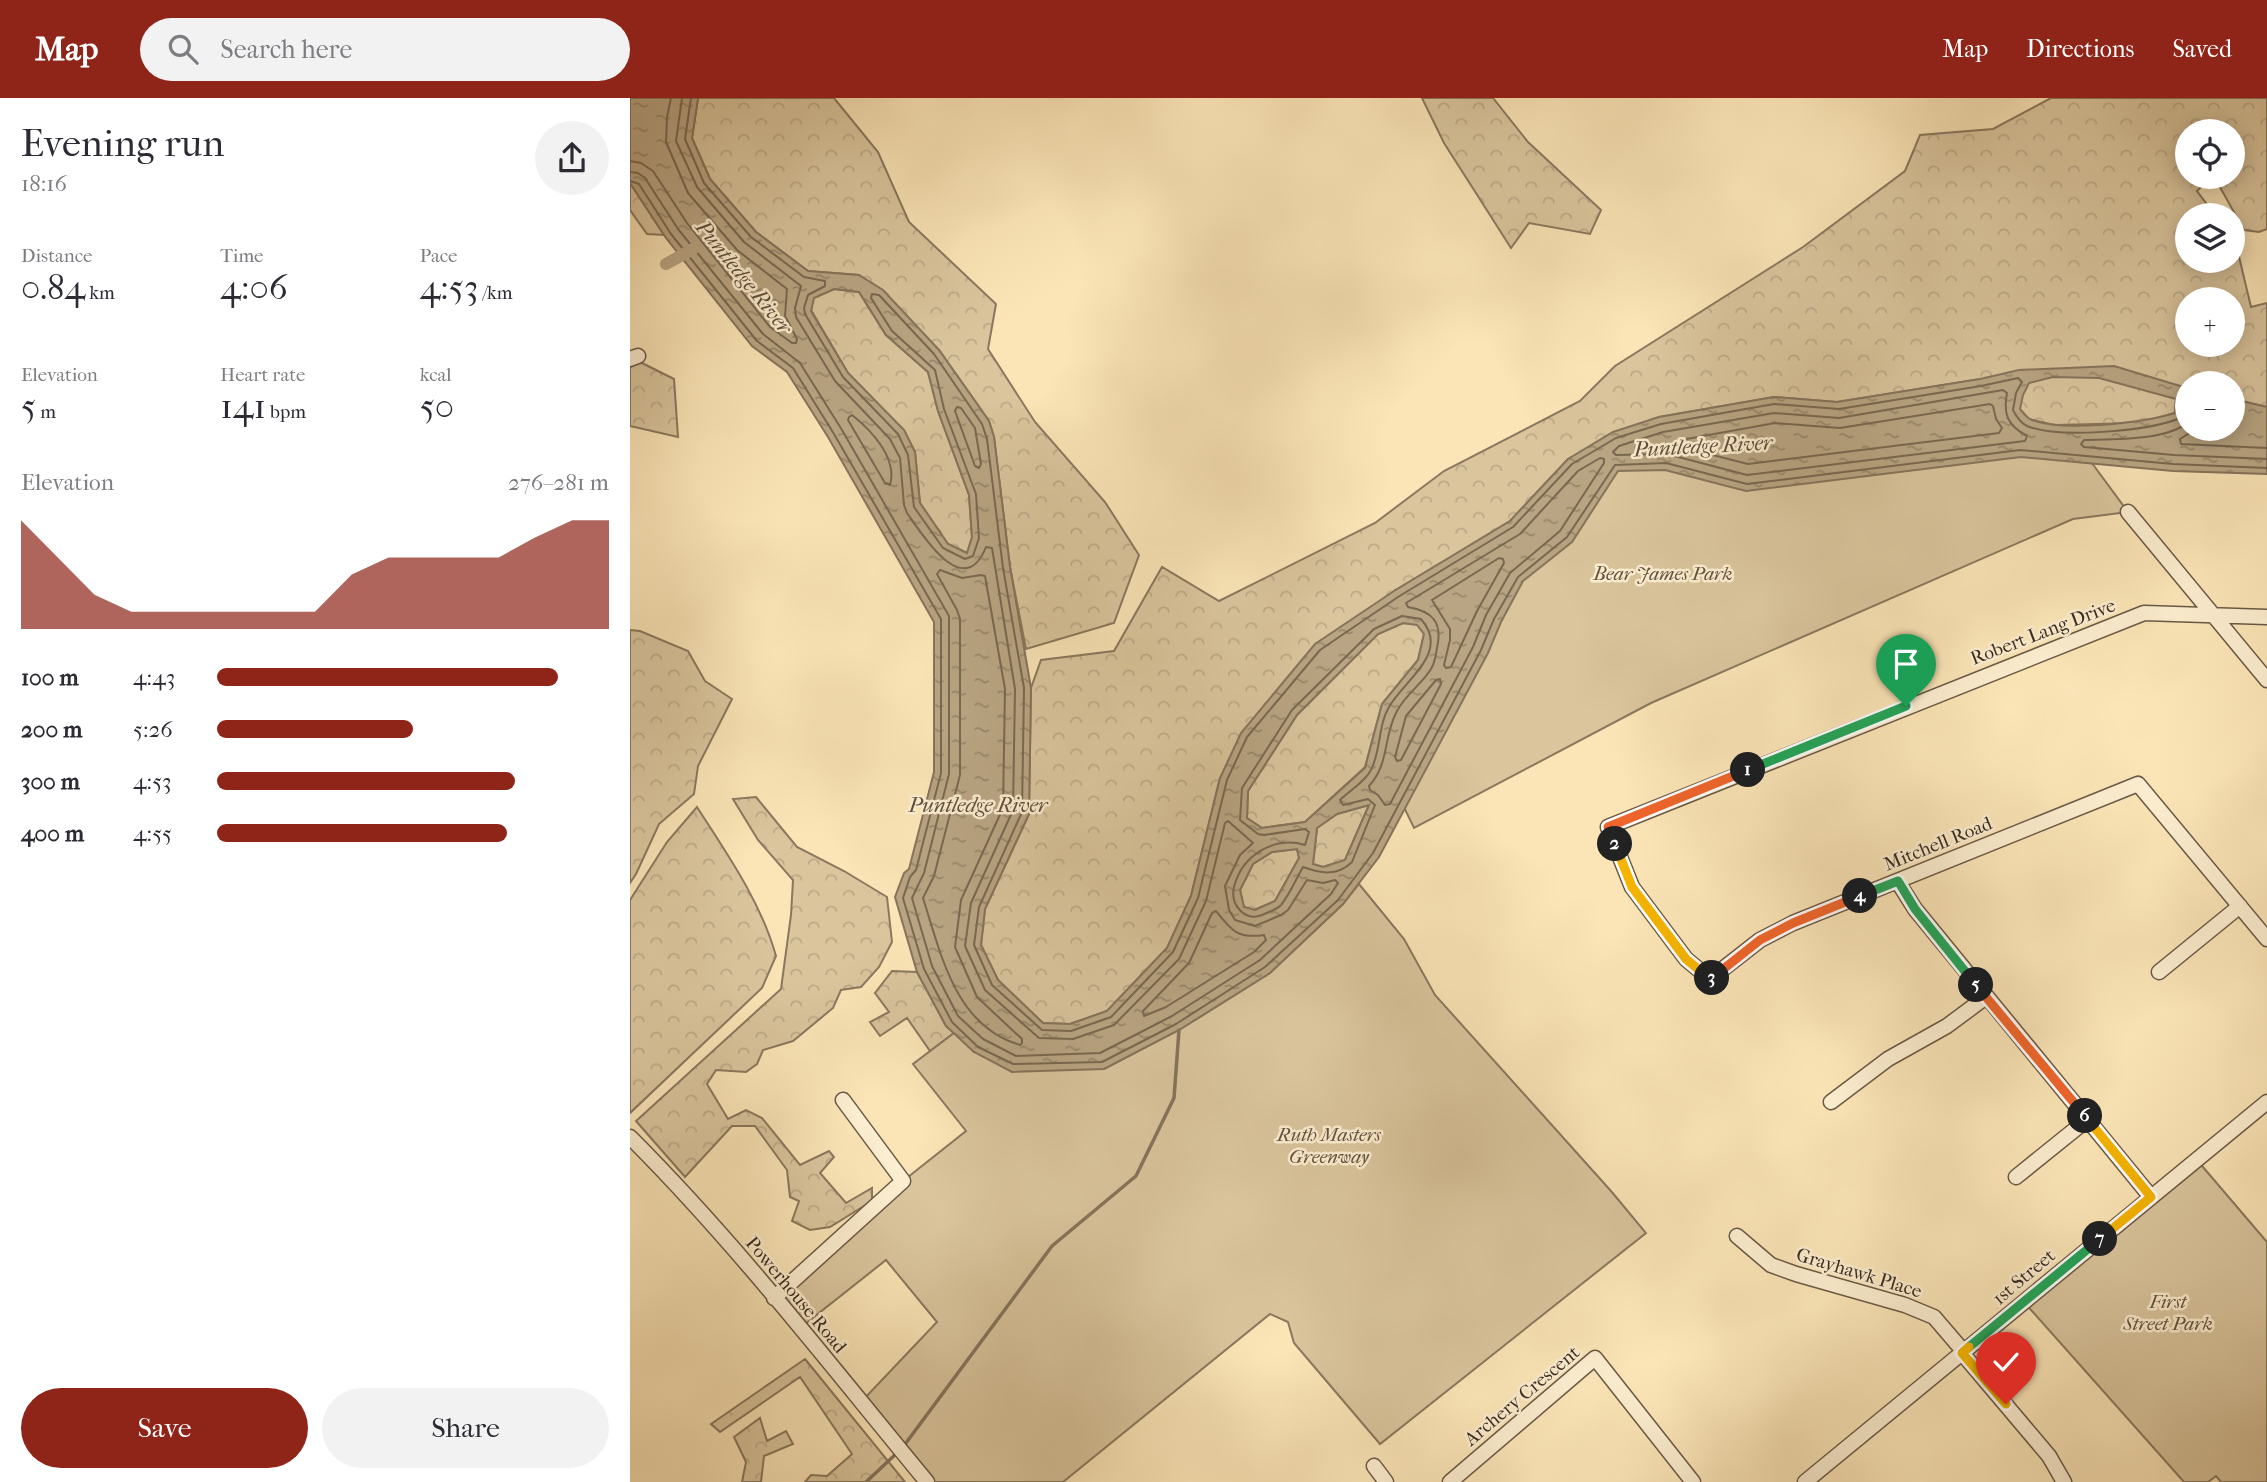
<!DOCTYPE html>
<html lang="en">
<head>
<meta charset="utf-8">
<style>
	:root { --surface:#fff; --page:#f2f2f3; --text:#2b2b33; --muted:#7c7c81; --accent:#8f2418 }
	body { margin:0; font-family:"IM FELL French Canon",serif; background:var(--page); color:var(--text); height:100vh; display:flex; flex-direction:column; font-size:26px; white-space:nowrap }
	* { box-sizing:border-box; margin:0 }
	p { font-size:23px; color:var(--muted) }
	.icon { flex:none; width:38px; height:38px; fill:none; stroke:currentColor; stroke-width:2; stroke-linecap:round; stroke-linejoin:round }
	.map { position:relative; flex:1; overflow:hidden }
	.drawer { display:flex; flex-direction:column; background:var(--surface); width:630px }
	.drawer>* { flex:none }
	.tools { position:absolute; left:1545px; top:21px; display:grid; gap:14px }
	.tools a { display:grid; place-items:center; width:70px; height:70px; border-radius:50%; background:var(--surface); box-shadow:0 4px 18px #0003; font-size:35px }
	.pin { position:absolute; display:grid; place-items:center; width:60px; height:60px; color:#fff; margin:-72px -30px; border-radius:50% 50% 50% 0; rotate:-45deg; box-shadow:0 0 7px #0007 }
	.pin .icon { rotate:45deg }
	.km { position:absolute; width:35px; height:35px; margin:-18px; border-radius:50%; background:#222; color:#fff; font-size:19px; line-height:35px; text-align:center }
	.round { display:grid; place-items:center; flex:none; width:74px; height:74px; border-radius:37px; background:var(--page) }
	.summary { display:flex; align-items:center; justify-content:space-between; height:119px; padding:0 21px }
	h1 { font-size:38px; font-weight:600; line-height:52px }
	.figures { display:grid; grid-template-columns:repeat(3,1fr); gap:10px; height:119px; padding:7px 21px }
	.figures div { display:grid; align-content:center }
	.figures b { font-size:35px; font-weight:600 }
	.figures small { font-size:19px; font-weight:400 }
	.figures p { font-size:19px }
	.chart { height:196px; padding:14px 21px }
	.chart p { display:flex; justify-content:space-between }
	.chart svg { width:100%; height:126px; margin-top:7px; fill:var(--accent); opacity:.7 }
	.action { display:flex; gap:14px; margin-top:auto; padding:14px 21px }
	.action a { flex:1; height:80px; border-radius:42px; background:var(--accent); color:#fff; font-size:28px; font-weight:600; line-height:80px; text-align:center }
	.action a+a { background:var(--page); color:var(--text) }
	ul { padding:0 21px; list-style:none; font-size:23px }
	li { display:grid; grid-template-columns:112px 84px 1fr; align-items:center; height:52px }
	li i { height:18px; border-radius:9px; background:var(--accent) }
	header { display:flex; align-items:center; gap:42px; box-sizing:border-box; height:98px; padding:0 35px; background:var(--accent); color:#fff }
	header strong { font-size:33px }
	nav { display:flex; gap:38px; margin-inline-start:auto; font-size:24px }
	.search { width:490px; height:63px; background:var(--page); display:flex; align-items:center; gap:18px; box-sizing:border-box; padding:0 24px; border-radius:38px; color:var(--muted); font-size:26px }
	main { display:flex; flex:1; min-height:0 }
	.map>svg:first-child { display:block }
	.forest { fill:url(#forest-crowns); stroke:#8a785e; stroke-width:2; fill-rule:evenodd }
	.park { fill:#dac59d; stroke:#8a785e; stroke-width:2 }
	.water { fill:url(#water-ripples); stroke:#86745b; stroke-width:2; fill-rule:evenodd }
	.lines { fill:none; stroke-linecap:round; stroke-linejoin:round }
	.shore { stroke:#796851; stroke-width:2 }
	.stream { stroke:#86745b; stroke-width:3.5 }
	.canal { stroke:#b9a583; stroke-width:12 }
	.minor-casing { stroke:#6a5945; stroke-width:17 }
	.minor { stroke:#fceed0; stroke-width:14 }
	.split-1-casing { stroke:#fff; stroke-width:14 }
	.split-2-casing { stroke:#fff; stroke-width:14 }
	.split-3-casing { stroke:#fff; stroke-width:14 }
	.split-4-casing { stroke:#fff; stroke-width:14 }
	.split-5-casing { stroke:#fff; stroke-width:14 }
	.split-6-casing { stroke:#fff; stroke-width:14 }
	.split-7-casing { stroke:#fff; stroke-width:14 }
	.split-8-casing { stroke:#fff; stroke-width:14 }
	.split-9-casing { stroke:#fff; stroke-width:14 }
	.split-1 { stroke:#22a559; stroke-width:9 }
	.split-2 { stroke:#f0652b; stroke-width:9 }
	.split-3 { stroke:#f5b400; stroke-width:9 }
	.split-4 { stroke:#f0652b; stroke-width:9 }
	.split-5 { stroke:#22a559; stroke-width:9 }
	.split-6 { stroke:#f0652b; stroke-width:9 }
	.split-7 { stroke:#f5b400; stroke-width:9 }
	.split-8 { stroke:#22a559; stroke-width:9 }
	.split-9 { stroke:#f5b400; stroke-width:9 }
	.labels { text-anchor:middle; dominant-baseline:central; stroke-width:5; stroke-linejoin:round; paint-order:stroke }
	.park-label { font-size:19px; font-style:italic; fill:#61513e; stroke:#fceed0 }
	.street-label { font-size:19px; fill:#392a1f; stroke:#fceed0 }
	.water-label { font-size:21px; font-style:italic; fill:#5f4f3d; stroke:#fceed0 }
</style>
</head>
<body>
<header>
<strong>Map</strong>
<div class="search"><svg class="icon" aria-label="search" viewBox="0 0 24 24"><circle cx="10" cy="10" r="6"/><path d="M15 15l6 6"/></svg>Search here</div>
<nav><a>Map</a><a>Directions</a><a>Saved</a></nav>
</header>
<main>
<section class="drawer">
<div class="summary"><div><h1>Evening run</h1><p>18:16</p></div><a class="round"><svg class="icon" aria-label="share" viewBox="0 0 24 24"><path d="M12 15V3M7 8l5-5 5 5M5 13v7h14v-7"/></svg></a></div>
<div class="figures">
<div><p>Distance</p><b>0.84<small> km</small></b></div>
<div><p>Time</p><b>4:06</b></div>
<div><p>Pace</p><b>4:53<small> /km</small></b></div>
</div>
<div class="figures">
<div><p>Elevation</p><b>5<small> m</small></b></div>
<div><p>Heart rate</p><b>141<small> bpm</small></b></div>
<div><p>kcal</p><b>50</b></div>
</div>
<div class="chart"><p><span>Elevation</span>276–281 m</p>
<svg viewBox="0 0 160 44" preserveAspectRatio="none"><path d="M0 44V6L10 19L20 32L30 38L40 38L50 38L60 38L70 38L80 38L90 25L100 19L110 19L120 19L130 19L140 12L150 6L160 6V44z"/></svg>
</div>
<ul>
<li><b>100 m</b>4:43<i style="width:87%"></i></li>
<li><b>200 m</b>5:26<i style="width:50%"></i></li>
<li><b>300 m</b>4:53<i style="width:76%"></i></li>
<li><b>400 m</b>4:55<i style="width:74%"></i></li>
</ul>
<div class="action"><a>Save</a><a>Share</a></div>
</section>
<div class="map">
<svg width="1637" height="1384" viewBox="0 0 1637 1384">
	<defs>
		<pattern id="forest-crowns" width="20" height="18" patternUnits="userSpaceOnUse" patternTransform="scale(1.75)"><rect width="20" height="18" fill="#dac59d"/><path d="M2 6a3 3 0 1 1 6 0M12 15a3 3 0 1 1 6 0" fill="none" stroke="#bca987"/></pattern>
		<pattern id="water-ripples" width="26" height="14" patternUnits="userSpaceOnUse" patternTransform="scale(1.75)"><rect width="26" height="14" fill="#b9a583"/><path d="M2 4q2-2 4 0t4 0M15 11q2-2 4 0t4 0" fill="none" stroke="#97876b"/></pattern>
	</defs>
	<rect width="100%" height="100%" fill="#fbe5b7"/>
	<filter id="stains"><feTurbulence type="fractalNoise" baseFrequency=".00286" numOctaves="4"/><feColorMatrix values="0 0 0 0 .2 0 0 0 0 .09 0 0 0 0 .02 0 0 0 .5 -.17"/></filter>
	<radialGradient id="worn" r=".72"><stop offset=".6" stop-color="#630" stop-opacity="0"/><stop offset="1" stop-color="#630" stop-opacity=".3"/></radialGradient>
	<path class="forest" d="M68,0H204L248,54L279,124L366,206L358,251L405,324L475,404L509,457L484,525L396,551L380,469L364,339L359,323L309,252L229,177L178,173L126,134L80,81L62,40Z
		M792,0H863L898,44L971,112L960,136L899,125L881,150L814,45Z
		M1421,0H1637V131L1629,134L1614,132L1586,82L1577,83L1567,93L1585,117H1558V163H1603V142L1606,146L1621,209L1637,205V309L1603,301V285H1558L1557,293L1546,301L1545,315L1509,325L1424,327L1399,321L1390,311L1350,281L1207,304L1144,299L1029,319L938,361L880,423L764,493L590,680L561,798L537,850L477,913L440,926L413,925L368,882L351,847L355,811L399,716L401,590L411,562L484,553L532,469L589,503L745,425L814,373L950,303L985,268L1173,149L1275,73L1290,37L1363,31ZM1558,33H1603V79H1558ZM1558,201H1603V247H1558Z
		M0,85L34,137L17,136L0,112Z
		M204,191L229,194L256,237L298,274L308,313L339,397L342,440L337,455L318,446L290,405L285,354L274,332L218,275L181,212L183,200Z
		M10,264L44,281L48,339L0,328V269Z
		M773,525L787,526L794,536L788,562L752,606L735,669L675,724L632,730L617,720L618,693L667,617L748,536Z
		M0,532L10,533L58,553L75,583L102,601L68,668L64,696L29,726L6,776L0,785Z
		M126,699L167,749L214,773L257,799L262,844L249,869L231,889L211,892L203,910L163,943L133,952L127,966L116,974L86,972L77,986L98,1021L116,1012L132,1020L170,1067L199,1053L204,1059L190,1075L216,1105L242,1090V1103L200,1129L180,1132L162,1123L169,1103L160,1099L157,1072L125,1028H102L55,1079L6,1023L151,891L161,817L163,782L128,742L103,701Z
		M739,707L715,762L693,769L683,766L687,730L707,716Z
		M67,709C97,756 131,804 146,858L132,890L0,1015V802L37,744Z
		M667,751L669,760L645,803L624,812L614,809L610,792L623,766L642,754Z
		M262,873L287,874L316,928L324,935L300,953L277,920L250,938L240,924L259,914L245,895Z
		M175,1261L275,1384H175L181,1377L197,1378L222,1356L170,1279L90,1334L81,1326Z
		M130,1320L137,1343L156,1333L163,1346L134,1358L131,1384H112L116,1364L104,1339Z"/>
	<path class="park" d="M1456,357L1498,414L1443,421L1021,605L784,730L769,699L868,491L968,379L1001,362Z
		M729,786L774,841L805,897L981,1093L1016,1135L750,1346L664,1245L658,1224L640,1216L433,1384H297L231,1304L307,1224L256,1162L170,1230L144,1200L273,1083L336,1033L283,966L324,935L344,954L474,971L549,932L640,875L713,806Z
		M1567,1062L1637,1144V1384H1591L1586,1378L1578,1384H1554L1394,1204Z"/>
	<path class="water" d="M0,0H68L62,40L80,81L126,134L178,173L229,177L253,192L309,252L359,323L364,339L380,469L401,590L399,716L355,811L351,847L368,882L413,925L440,926L477,913L537,850L561,798L590,680L611,635L685,546L764,493L880,423L938,361L983,334L1029,319L1144,299L1207,304L1350,281L1389,272L1484,268L1557,290L1558,331H1603V301L1637,309V376L1543,373L1391,359L1116,393L1035,372L988,373L942,444L893,483L871,524L858,555L749,759L713,806L640,875L549,932L474,971L382,974L344,954L316,928L287,874L265,799L274,775L279,771L304,674V524L198,339L157,274L122,248L36,140L0,85ZM204,191L229,194L256,237L298,274L308,313L339,397L342,439L337,455L318,446L290,405L285,354L274,332L218,275L181,213L184,200ZM1423,279L1469,280L1546,301L1545,315C1512,325 1434,334 1402,322C1396,320 1393,315 1390,311L1393,297L1399,285ZM773,525L787,527L794,536L788,562L752,606L735,670L675,724L632,730L617,720L618,693L667,617L748,536ZM739,707L715,762L693,769L683,766L687,730L707,716ZM667,751L669,760L645,803L625,812L614,809L610,792L623,766L642,754Z"/>
	<g class="lines">
		<path class="shore" d="M61,0L55,41L74,85L121,139L174,179L195,183V188L178,197L174,210L175,216L213,279L268,336L278,357L284,409L313,450L335,461L343,458L349,440L346,396L314,311L305,272L262,233L241,200L242,196L249,197L304,256L352,326L357,341L373,470L394,590L392,714L349,809L344,847L362,887L412,932L441,933L481,919L543,854L568,800L597,682L617,639L690,552L768,499L883,429L942,366L986,340L1031,326L1144,306L1209,311L1351,288L1388,280L1392,284L1386,295L1383,312C1386,318 1391,325 1397,328C1429,341 1516,333 1548,321L1552,316L1553,299L1558,296
			M0,63L11,65L23,73L57,125L140,229L162,245H166L167,241L155,218L157,191L107,152L58,95L36,44L37,19L41,0
			M0,74L8,75L15,80L48,131L133,236L170,265L212,332L319,518V676L294,775L282,800L302,868L328,918L353,941L386,958L470,955L542,918L630,862L701,796L708,785L705,782L693,785L677,782L658,812L651,817L625,828L605,822L599,812L595,788L610,757L623,745L598,723L595,725L576,803L549,861L484,927L443,941L409,940L355,892L335,848L341,805L383,712L385,591L362,450L356,449C334,504 293,438 277,415L274,407L270,360L260,341L205,283L166,219L165,210L171,188L114,144L67,89L46,43L52,0
			M0,83L9,86L41,136L127,243L163,270L204,336L311,521V675L286,772L280,779L273,800L294,871L322,924L348,949L383,966L472,964L546,926L635,869L708,802L743,755L851,552L864,521L888,479L937,439L985,367L1036,365L1117,386L1390,352L1543,366L1637,370
			M1373,292L1377,295C1373,316 1377,327 1397,338L1395,343L1117,377L1037,356L986,357L983,354L989,348L1033,334L1144,315L1209,320Z
			M1360,306L1363,308L1366,321L1372,330L1369,335L1118,366L1051,349L1048,346L1051,342L1145,325L1210,330Z
			M327,309L331,310L345,330L351,366L349,370L345,368L325,313Z
			M222,317C241,332 268,360 260,387L255,385L218,322L219,319Z
			M1558,324C1538,343 1480,341 1454,342L1451,346L1454,349L1544,357L1637,361
			M1566,331L1550,341L1551,346L1637,350
			M970,360L974,361V365L930,433L880,475L856,517L843,549L760,706L755,707L748,697L740,692L739,688C760,665 753,638 767,613C775,597 792,586 801,571C805,565 806,556 807,550C813,524 802,513 778,509L776,505L890,436L948,373Z
			M869,460L873,461L874,465L847,513L821,569L816,570L814,567L820,542V531L802,502Z
			M310,472L332,480L351,477L355,478L375,591L373,710L331,802L325,849L347,899L392,941V945L390,947C325,928 311,856 293,800L304,778L330,677V521L327,512L307,476Z
			M772,518L791,521C821,555 774,582 759,609C748,627 751,653 741,672C735,684 719,693 710,702L713,707L738,701L745,707L722,764C707,779 689,775 673,769C666,781 660,796 651,807C646,812 638,814 632,817C614,824 600,806 604,789C612,757 644,738 675,747L679,734L675,731L634,737L628,736L610,722L612,690L662,612L744,531Z
			M810,581L811,586L771,662L767,663L765,659L776,618L806,582Z
			M586,813C601,832 607,841 634,837L636,842L624,854L536,909L514,918L513,913L559,865L582,815Z"/>
		<path class="stream" d="M273,1349L422,1148L506,1078L544,1000L549,932
			M236,1384L268,1354"/>
		<path class="canal" d="M36,166L63,151"/>
		<g class="minor-casing">
			<path id="minor" d="M0,261L8,258
				M1498,414L1637,582
				M1637,519L1514,515L978,729L1002,789L1056,861L1080,881L1130,842L1163,825L1508,686L1637,841
				M1268,784L1285,811L1521,1099
				M1529,874L1610,808
				M1201,1004L1258,961L1317,928L1356,899
				M0,1039C107,1146 201,1268 297,1384
				M1386,1079L1458,1021
				M1107,1138L1141,1167L1166,1176L1275,1207L1304,1219L1334,1254
				M144,1200L273,1083L213,1002
				M1332,1255L1419,1358L1434,1384
				M744,1368L756,1384
				M820,1384L965,1260L1063,1384
				M1175,1384L1637,1004"/>
		</g>
		<use href="#minor" class="minor"/>
	</g>
	<g class="lines">
		<g class="split-1-casing">
			<path id="split-1" d="M1118,672L1276,608"/>
		</g>
		<g class="split-2-casing">
			<path id="split-2" d="M985,746L978,729L1118,672"/>
		</g>
		<g class="split-3-casing">
			<path id="split-3" d="M985,746L1002,789L1056,861L1080,881L1082,880"/>
		</g>
		<g class="split-4-casing">
			<path id="split-4" d="M1082,880L1130,842L1163,825L1230,798"/>
		</g>
		<g class="split-5-casing">
			<path id="split-5" d="M1230,798L1268,783L1285,811L1346,887"/>
		</g>
		<g class="split-6-casing">
			<path id="split-6" d="M1346,887L1455,1018"/>
		</g>
		<g class="split-7-casing">
			<path id="split-7" d="M1455,1018L1521,1099L1470,1141"/>
		</g>
		<g class="split-8-casing">
			<path id="split-8" d="M1339,1249L1470,1141"/>
		</g>
		<g class="split-9-casing">
			<path id="split-9" d="M1339,1249L1332,1255L1376,1306"/>
		</g>
		<use href="#split-1" class="split-1"/>
		<use href="#split-2" class="split-2"/>
		<use href="#split-3" class="split-3"/>
		<use href="#split-4" class="split-4"/>
		<use href="#split-5" class="split-5"/>
		<use href="#split-6" class="split-6"/>
		<use href="#split-7" class="split-7"/>
		<use href="#split-8" class="split-8"/>
		<use href="#split-9" class="split-9"/>
	</g>
	<g class="labels">
		<g class="park-label">
			<text x="1033" y="476">Bear James Park</text>
			<text x="699" y="1037">Ruth Masters<tspan x="699" dy="22">Greenway</tspan></text>
			<text x="1538" y="1204">First<tspan x="1538" dy="22">Street Park</tspan></text>
		</g>
		<g class="street-label">
			<text transform="translate(1413 534) rotate(-21)">Robert Lang Drive</text>
			<text transform="translate(1308 746) rotate(-22)">Mitchell Road</text>
			<text transform="translate(1229 1175) rotate(17)">Grayhawk Place</text>
			<text transform="translate(1394 1179) rotate(-40)">1st Street</text>
			<text transform="translate(166 1197) rotate(50)">Powerhouse Road</text>
			<text transform="translate(892 1298) rotate(-40)">Archery Crescent</text>
		</g>
		<g class="water-label">
			<text transform="translate(114 179) rotate(51)">Puntledge River</text>
			<text transform="translate(1073 348) rotate(-3)">Puntledge River</text>
			<text x="348" y="707">Puntledge River</text>
		</g>
	</g>
	<rect width="100%" height="100%" filter="url(#stains)"/>
	<rect width="100%" height="100%" fill="url(#worn)"/>
</svg>
<div class="tools">
<a><svg class="icon" aria-label="locate" viewBox="0 0 24 24"><circle cx="12" cy="12" r="6"/><path d="M12 2v4M12 18v4M2 12h4M18 12h4"/></svg></a>
<a><svg class="icon" aria-label="layers" viewBox="0 0 24 24"><path d="M12 4l9 5-9 5-9-5zM3 14l9 5 9-5"/></svg></a>
<a>+</a>
<a>−</a>
</div>
<div class="pin" style="left:1276px;top:608px;background:#1e9e55"><svg class="icon" aria-label="arrive" viewBox="0 0 24 24"><path d="M6 21V4h12l-3 4 3 4H6"/></svg></div>
<div class="pin" style="left:1376px;top:1306px;background:#d93025"><svg class="icon" aria-label="check" viewBox="0 0 24 24"><path d="M5 12l5 5 9-10"/></svg></div>
<b class="km" style="left:1118px;top:672px">1</b>
<b class="km" style="left:985px;top:746px">2</b>
<b class="km" style="left:1082px;top:880px">3</b>
<b class="km" style="left:1230px;top:798px">4</b>
<b class="km" style="left:1346px;top:887px">5</b>
<b class="km" style="left:1455px;top:1018px">6</b>
<b class="km" style="left:1470px;top:1141px">7</b>
</div>
</main>
</body>
</html>
